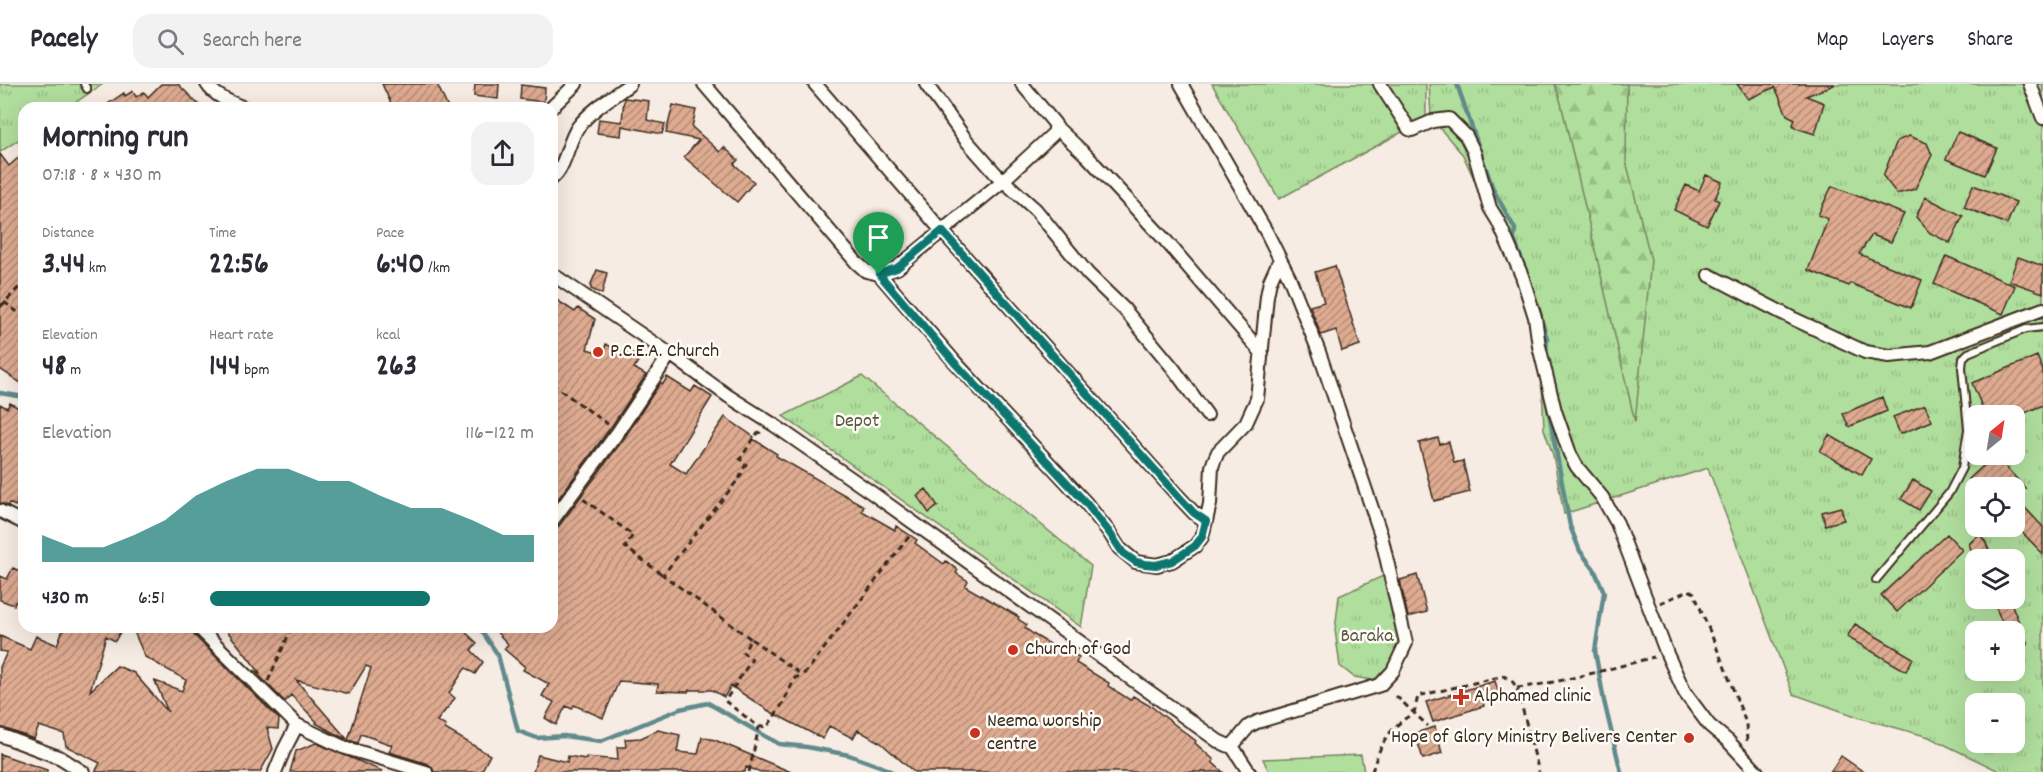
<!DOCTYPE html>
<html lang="en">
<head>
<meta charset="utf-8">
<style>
	:root { --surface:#fff; --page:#f2f2f3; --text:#2b2b33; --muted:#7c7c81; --line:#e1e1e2; --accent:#0f766e }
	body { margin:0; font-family:Dekko,sans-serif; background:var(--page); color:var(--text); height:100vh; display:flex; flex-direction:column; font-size:22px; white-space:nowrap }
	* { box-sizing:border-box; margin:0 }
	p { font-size:20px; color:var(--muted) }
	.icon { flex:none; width:33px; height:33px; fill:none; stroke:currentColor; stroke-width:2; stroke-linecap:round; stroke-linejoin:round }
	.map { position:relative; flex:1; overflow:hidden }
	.sheet { position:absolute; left:18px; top:18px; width:540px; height:531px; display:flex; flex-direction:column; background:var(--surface); border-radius:18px; box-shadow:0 6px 24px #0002 }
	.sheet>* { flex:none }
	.needle { width:39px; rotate:30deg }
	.controls { position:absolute; left:1965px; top:321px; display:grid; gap:12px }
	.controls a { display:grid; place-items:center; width:60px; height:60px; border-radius:12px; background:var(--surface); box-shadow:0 6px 24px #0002; font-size:30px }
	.pin { position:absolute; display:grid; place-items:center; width:51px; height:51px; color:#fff; margin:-62px -26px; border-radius:50% 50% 50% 0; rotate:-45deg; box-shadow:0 0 6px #0007 }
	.pin .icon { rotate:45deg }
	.round { display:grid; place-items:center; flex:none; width:63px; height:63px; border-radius:18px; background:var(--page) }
	.headline { display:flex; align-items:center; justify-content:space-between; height:102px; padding:0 24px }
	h1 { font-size:33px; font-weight:700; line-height:45px }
	.figures { display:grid; grid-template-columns:repeat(3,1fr); gap:9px; height:102px; padding:6px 24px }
	.figures div { display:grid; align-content:center }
	.figures b { font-size:30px; font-weight:700 }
	.figures small { font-size:16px; font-weight:400 }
	.figures p { font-size:16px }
	.chart { height:168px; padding:12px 24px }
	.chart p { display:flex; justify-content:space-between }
	.chart svg { width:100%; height:108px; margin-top:6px; fill:var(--accent); opacity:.7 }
	ul { padding:0 24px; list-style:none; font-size:20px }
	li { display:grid; grid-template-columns:96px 72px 1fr; align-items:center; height:45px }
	li i { height:15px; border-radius:8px; background:var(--accent) }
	header { display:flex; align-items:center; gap:36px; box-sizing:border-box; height:84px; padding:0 30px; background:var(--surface); border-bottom:2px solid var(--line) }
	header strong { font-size:28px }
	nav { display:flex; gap:33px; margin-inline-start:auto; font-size:21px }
	.search { width:420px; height:54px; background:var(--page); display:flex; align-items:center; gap:15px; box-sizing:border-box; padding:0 21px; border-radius:18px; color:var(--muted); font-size:22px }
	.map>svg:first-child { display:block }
	.grass { fill:url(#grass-tufts); stroke:#76845e; stroke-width:1.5; fill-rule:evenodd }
	.forest { fill:url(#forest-firs); stroke:#76845e; stroke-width:1.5 }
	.pitch { fill:#b0de9d; stroke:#76845e; stroke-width:1.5 }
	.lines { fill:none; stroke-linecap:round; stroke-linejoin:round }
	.stream { stroke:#618a8c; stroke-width:4.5 }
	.building { fill:url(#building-hatch); stroke:#3b2a1e; stroke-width:1.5 }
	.lane-casing { stroke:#3b2a1e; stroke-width:10 }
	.street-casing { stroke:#3b2a1e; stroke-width:16 }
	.path { stroke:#3b2a1e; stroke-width:3; stroke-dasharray:6 4.5; stroke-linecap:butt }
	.lane { stroke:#fdfcf7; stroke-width:6 }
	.street { stroke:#fdfcf7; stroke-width:12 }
	.route-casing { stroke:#fff; stroke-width:12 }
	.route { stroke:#0f766e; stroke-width:8 }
	.poi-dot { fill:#c8321e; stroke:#fdfcf7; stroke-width:2 }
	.labels { text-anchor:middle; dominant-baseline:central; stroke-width:5; stroke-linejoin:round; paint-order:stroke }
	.poi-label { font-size:20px; fill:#3b2a1e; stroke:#fdfcf7; text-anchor:start }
	.park-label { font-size:20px; fill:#58573e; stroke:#fdfcf7 }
</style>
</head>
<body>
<header>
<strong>Pacely</strong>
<div class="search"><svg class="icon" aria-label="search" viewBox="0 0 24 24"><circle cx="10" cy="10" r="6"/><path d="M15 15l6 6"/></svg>Search here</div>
<nav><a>Map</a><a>Layers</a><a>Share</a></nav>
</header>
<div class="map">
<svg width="2043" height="688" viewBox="0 0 2043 688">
	<defs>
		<pattern id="grass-tufts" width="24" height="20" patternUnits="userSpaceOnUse" patternTransform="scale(1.5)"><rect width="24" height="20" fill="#b0de9d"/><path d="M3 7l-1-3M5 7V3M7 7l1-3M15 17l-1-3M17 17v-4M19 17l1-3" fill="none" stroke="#98bf87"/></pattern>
		<pattern id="forest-firs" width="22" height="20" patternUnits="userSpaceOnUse" patternTransform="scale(1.5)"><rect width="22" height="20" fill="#b0de9d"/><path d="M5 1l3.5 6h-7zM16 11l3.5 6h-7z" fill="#98bf87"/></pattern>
		<pattern id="building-hatch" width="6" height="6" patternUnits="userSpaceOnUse" patternTransform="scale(1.5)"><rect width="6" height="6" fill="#deab91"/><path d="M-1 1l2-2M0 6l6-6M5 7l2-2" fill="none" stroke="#b58b76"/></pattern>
	</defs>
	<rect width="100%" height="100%" fill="#f7ece3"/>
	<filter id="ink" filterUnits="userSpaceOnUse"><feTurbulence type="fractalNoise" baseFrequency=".0167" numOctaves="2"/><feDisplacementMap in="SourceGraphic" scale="12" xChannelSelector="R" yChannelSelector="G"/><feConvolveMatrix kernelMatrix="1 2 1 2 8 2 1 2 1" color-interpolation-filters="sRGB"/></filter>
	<g filter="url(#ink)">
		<path class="grass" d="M0,0H103L67,24H24V52L0,68Z
			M1212,0H1426V35L1279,115Z
			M1429,0H2043V688H2001L1929,653L1861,634L1793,610L1708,384L1564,430L1553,371L1544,345L1540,255L1525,207L1463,71L1431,34ZM1976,332H2014V370H1976ZM1976,404H2014V442H1976ZM1976,476H2014V514H1976ZM1976,548H2014V586H1976ZM1976,620H2014V658H1976Z
			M862,292L1091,482L1081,543L783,332Z
			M1383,492L1401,560L1379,597L1354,593L1340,582L1335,546L1339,512Z"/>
		<path class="forest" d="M1555,0H1627L1626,77L1651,176L1635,338L1561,19Z"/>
		<path class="pitch" d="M1361,671L1364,688H1269L1263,675Z"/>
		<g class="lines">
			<path class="stream" d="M1457,0L1493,105L1515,145L1514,155L1528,193
				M1541,235L1547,254L1546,271
				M0,309L24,313
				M1547,318L1570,442L1580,467L1594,485L1604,508L1595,567L1604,617L1621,688
				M479,543L498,571L518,647L537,654L564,652L601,657L680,625L708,619L779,660L807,663L849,671L882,683L892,688"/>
		</g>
		<path class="building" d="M161,0H178L202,24H102L124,9L125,12L133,7L136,13L144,8L148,13Z
			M382,0H437L448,24H393Z
			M475,0H499L498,15L474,12Z
			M1737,0H1834V1L1806,12L1824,19L1815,50L1796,44L1793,41L1795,35L1787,31L1775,3L1748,15Z
			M521,1L545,4L544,18L520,15Z
			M624,14L649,17L647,36L665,40L662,50L622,42L621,52L597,49L599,35L622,38Z
			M673,21L696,26L692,43L720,68L724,63L738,76L734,80L754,98L737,118L684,73L699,56L666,49Z
			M1958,48L1997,64L1985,91L1946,75Z
			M1909,52L1927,59L1932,71L1915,105L1897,110L1883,92L1897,57Z
			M24,69V301L0,285V70L9,82Z
			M1706,91L1722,98L1715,115L1719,117L1707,142L1674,126L1686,101L1699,107Z
			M1973,101L2016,118L2007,140L1964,123Z
			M1832,102L1904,130L1891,158L1872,151L1859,170L1922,196L1911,224L1850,199L1849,202L1808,186L1828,135L1818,131Z
			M1925,113L1963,132L1950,159L1930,149L1916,133Z
			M1946,172L2015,202L2003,230L1934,200Z
			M2018,173L2043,182V209L2009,197Z
			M1335,182L1360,261L1342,267L1336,246L1321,251L1310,222L1324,218L1315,188Z
			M597,186L607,189L602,210L591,205V200Z
			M552,213L575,228L578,224L595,235L587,265L603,270L606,260L623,269L626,265L640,274L634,284L646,291L611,343L552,423Z
			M2037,272L2043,287V321L2018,332H1986L1972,299Z
			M667,293L691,308L695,302L712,313L670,380L686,390L725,333L754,353L753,355L777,370L776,372L864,422L862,427L895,446L896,442L907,449L917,456L915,459L944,480L946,477L958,486L956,489L968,497L965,502L1019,533L1018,535L1027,541L1025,544L1036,552L1063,568L1065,565L1079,573L1076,579L1109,599L1108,602L1130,616L1133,612L1152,623L1196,657L1195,659L1214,676L1212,678L1223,688H914L881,659L858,646L853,654L829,642L823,655L769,627L731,602L724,613L712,606H689L688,608L657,607L658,600L619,597L603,634L574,621L572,625L566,622L556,641L545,634L554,618L542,612L549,600L523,586L525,583L504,565L508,560L492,543H552V448L559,442L625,353L660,299L663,300Z
			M1882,313L1887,327L1849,343L1843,330Z
			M10,319L24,327V406L15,422L9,419L8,422L0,419V320L7,324Z
			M1925,321L1932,337L1900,350L1893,333Z
			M1829,351L1871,375L1862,391L1820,367Z
			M1438,354L1440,360L1449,358L1454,379L1463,377L1470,408L1434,417L1419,359Z
			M1995,371L2025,404H1977L1969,395Z
			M1913,396L1931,407L1919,426L1901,415Z
			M926,405L938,422L929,429L917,412Z
			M2014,412L2043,443V470L2014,440Z
			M1841,423L1844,436L1825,441L1822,428Z
			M1947,450L1962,466L1897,528L1881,511Z
			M1979,450L1985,457L1993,476H1975L1969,460Z
			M13,484L24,489V521L15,518L14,521L0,516V492L7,495Z
			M1417,491L1427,528L1408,533L1400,496Z
			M1992,514H2009L2028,560L2014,566V548H2006Z
			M1855,540L1913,574L1906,587L1847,553Z
			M64,543H123L115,557L106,552L90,607L117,582L134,589L168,628L155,597L182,607L186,596L145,573L132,543H190L192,549L279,635L278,645L267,644L273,665L260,688H95L100,679L66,662L64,650L39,642L34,655L0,643V583L7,568L0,567V552L30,565L36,552L57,561Z
			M224,543H460L477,559L471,566L483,578L475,590L466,584L464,586L449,609L455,614L437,637L446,642L445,645L490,671L481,688H434L432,683L428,680L389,668L392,661L361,650L358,659L348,656L371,584L366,582L349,610L296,596L347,655L337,651L316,639L317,638L291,611L285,618L254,586L261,590Z
			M1495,597L1499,610L1482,615L1484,622L1433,638L1426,618Z
			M1435,643L1442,669L1423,675L1415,649Z
			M658,646L680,651L677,668L698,670L702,653L715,656L791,688H761L746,683L745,688H533L538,671L567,678L568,672L586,675V673L618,676L617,663H626L625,655L641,654Z
			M316,659L382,687V688H290L296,667Z
			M0,670L47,686V688H0Z
			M1841,672L1864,688H1830Z"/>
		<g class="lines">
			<g class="lane-casing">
				<path id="lane" d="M84,0L87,5
					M1876,496L1949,409L1962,384L1968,345L1962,284L1963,274L1968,269L2026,245L2043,243"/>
			</g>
			<g class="street-casing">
				<path id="street" d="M207,0C214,12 232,19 244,24
					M704,0L857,179L866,187L879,190L897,184L998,101L1053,50L1055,47V40L1022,0
					M815,0L942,147L1179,413L1194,429L1206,437
					M926,0L966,56L996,90L1036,126L1088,190L1124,225L1173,284L1207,331
					M1181,0L1267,149L1289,193L1319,268L1381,451L1406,559L1393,587L1380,601L1257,638L1249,642L1232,662
					M1380,0L1409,45L1412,46L1433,37L1449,35L1466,52L1474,68L1490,124L1498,137L1522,192L1535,233L1539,262L1555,327L1570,370L1577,383L1602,413L1617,439L1667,570L1685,609L1709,641L1728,657L1757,688
					M2030,0L2043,34
					M551,24L576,0
					M1056,43L1087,72L1166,157L1262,269
					M552,94C565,85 568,57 578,43C591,26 612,13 630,0
					M552,190L670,270L728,312L774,341L872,409L1218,657L1229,662H1232L1249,688
					M879,190L954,277L1086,419L1109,448L1119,464L1136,478L1157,481L1172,477L1195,462L1202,453L1210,420L1212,383L1214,377L1218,368L1246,339L1257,315L1267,212L1270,197L1280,175
					M1709,191L1794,235L1865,268L1889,272L1930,268L2043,225
					M0,427L24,439
					M552,437L618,348L670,270
					M198,543L297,641L343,663L426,688
					M0,651L61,674L83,688
					M275,688L284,666L297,641"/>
			</g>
			<path class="path" d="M4,218L24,233
				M0,223L24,198
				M552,300L609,341
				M761,348L757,350L740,375L746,380L740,393L663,491L751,555L743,569L752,575L725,617L759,643L768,642L783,619L795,594L802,591L807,587L911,450
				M583,415L633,451L625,463L663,491
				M1660,519L1688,507H1691L1694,509L1725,584L1746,639L1747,659
				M751,555L802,591
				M268,597L292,543
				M1517,604C1564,598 1609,585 1654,573
				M1396,612L1428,642
				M749,688L759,643
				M1372,688C1379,662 1390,642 1414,629L1418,612L1504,592L1512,597L1517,604L1539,688"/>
			<use href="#lane" class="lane"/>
			<use href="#street" class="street"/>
		</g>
	</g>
	<g class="lines" filter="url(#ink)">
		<g class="route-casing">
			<path id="route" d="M942,147L1179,413L1194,429L1206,437L1202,453L1195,462L1172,477L1156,481L1145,480L1136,478L1123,469L1109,448L1086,419L954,278L879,190L897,184Z"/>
		</g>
		<use href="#route" class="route"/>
	</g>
	<g class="poi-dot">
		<circle cx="598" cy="268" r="6"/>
		<circle cx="1013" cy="566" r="6"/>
		<path d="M1458 604h6v6h6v6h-6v6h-6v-6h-6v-6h6z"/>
		<circle cx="975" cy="649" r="6"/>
		<circle cx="1689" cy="654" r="6"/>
	</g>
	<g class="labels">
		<g class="poi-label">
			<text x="610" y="268">P.C.E.A. Church</text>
			<text x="1025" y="566">Church of God</text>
			<text x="1474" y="613">Alphamed clinic</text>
			<text x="987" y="638">Neema worship<tspan x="987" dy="23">centre</tspan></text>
			<text x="1677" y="654" text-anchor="end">Hope of Glory Ministry Belivers Center</text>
		</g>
		<g class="park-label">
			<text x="857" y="338">Depot</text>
			<text x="1367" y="553">Baraka</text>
		</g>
	</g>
</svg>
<div class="controls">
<a><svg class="needle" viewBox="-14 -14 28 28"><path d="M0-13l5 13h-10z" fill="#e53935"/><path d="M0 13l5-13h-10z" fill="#7c7c81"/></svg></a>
<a><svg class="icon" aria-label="locate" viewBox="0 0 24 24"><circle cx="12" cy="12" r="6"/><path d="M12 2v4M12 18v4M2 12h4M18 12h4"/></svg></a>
<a><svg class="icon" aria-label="layers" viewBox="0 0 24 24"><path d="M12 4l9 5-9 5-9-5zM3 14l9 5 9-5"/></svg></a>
<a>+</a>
<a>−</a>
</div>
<div class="pin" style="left:879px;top:190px;background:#1e9e55"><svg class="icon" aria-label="arrive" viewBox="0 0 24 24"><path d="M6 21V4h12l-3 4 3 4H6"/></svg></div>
<section class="sheet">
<div class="headline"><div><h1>Morning run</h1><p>07:18 · 8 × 430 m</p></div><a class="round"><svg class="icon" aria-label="share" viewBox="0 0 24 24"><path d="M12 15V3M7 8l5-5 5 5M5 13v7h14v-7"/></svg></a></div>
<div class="figures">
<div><p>Distance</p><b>3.44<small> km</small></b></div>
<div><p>Time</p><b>22:56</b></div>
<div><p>Pace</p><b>6:40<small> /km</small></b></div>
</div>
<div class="figures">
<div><p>Elevation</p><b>48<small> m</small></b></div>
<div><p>Heart rate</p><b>144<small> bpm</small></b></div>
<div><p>kcal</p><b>263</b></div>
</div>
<div class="chart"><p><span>Elevation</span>116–122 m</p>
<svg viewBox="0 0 160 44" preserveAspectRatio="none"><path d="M0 44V33L10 38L20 38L30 33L40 27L50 17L60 11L70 6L80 6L90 11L100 11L110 17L120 22L130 22L140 27L150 33L160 33V44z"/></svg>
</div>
<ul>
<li><b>430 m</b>6:51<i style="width:68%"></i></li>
</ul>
</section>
</div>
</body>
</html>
